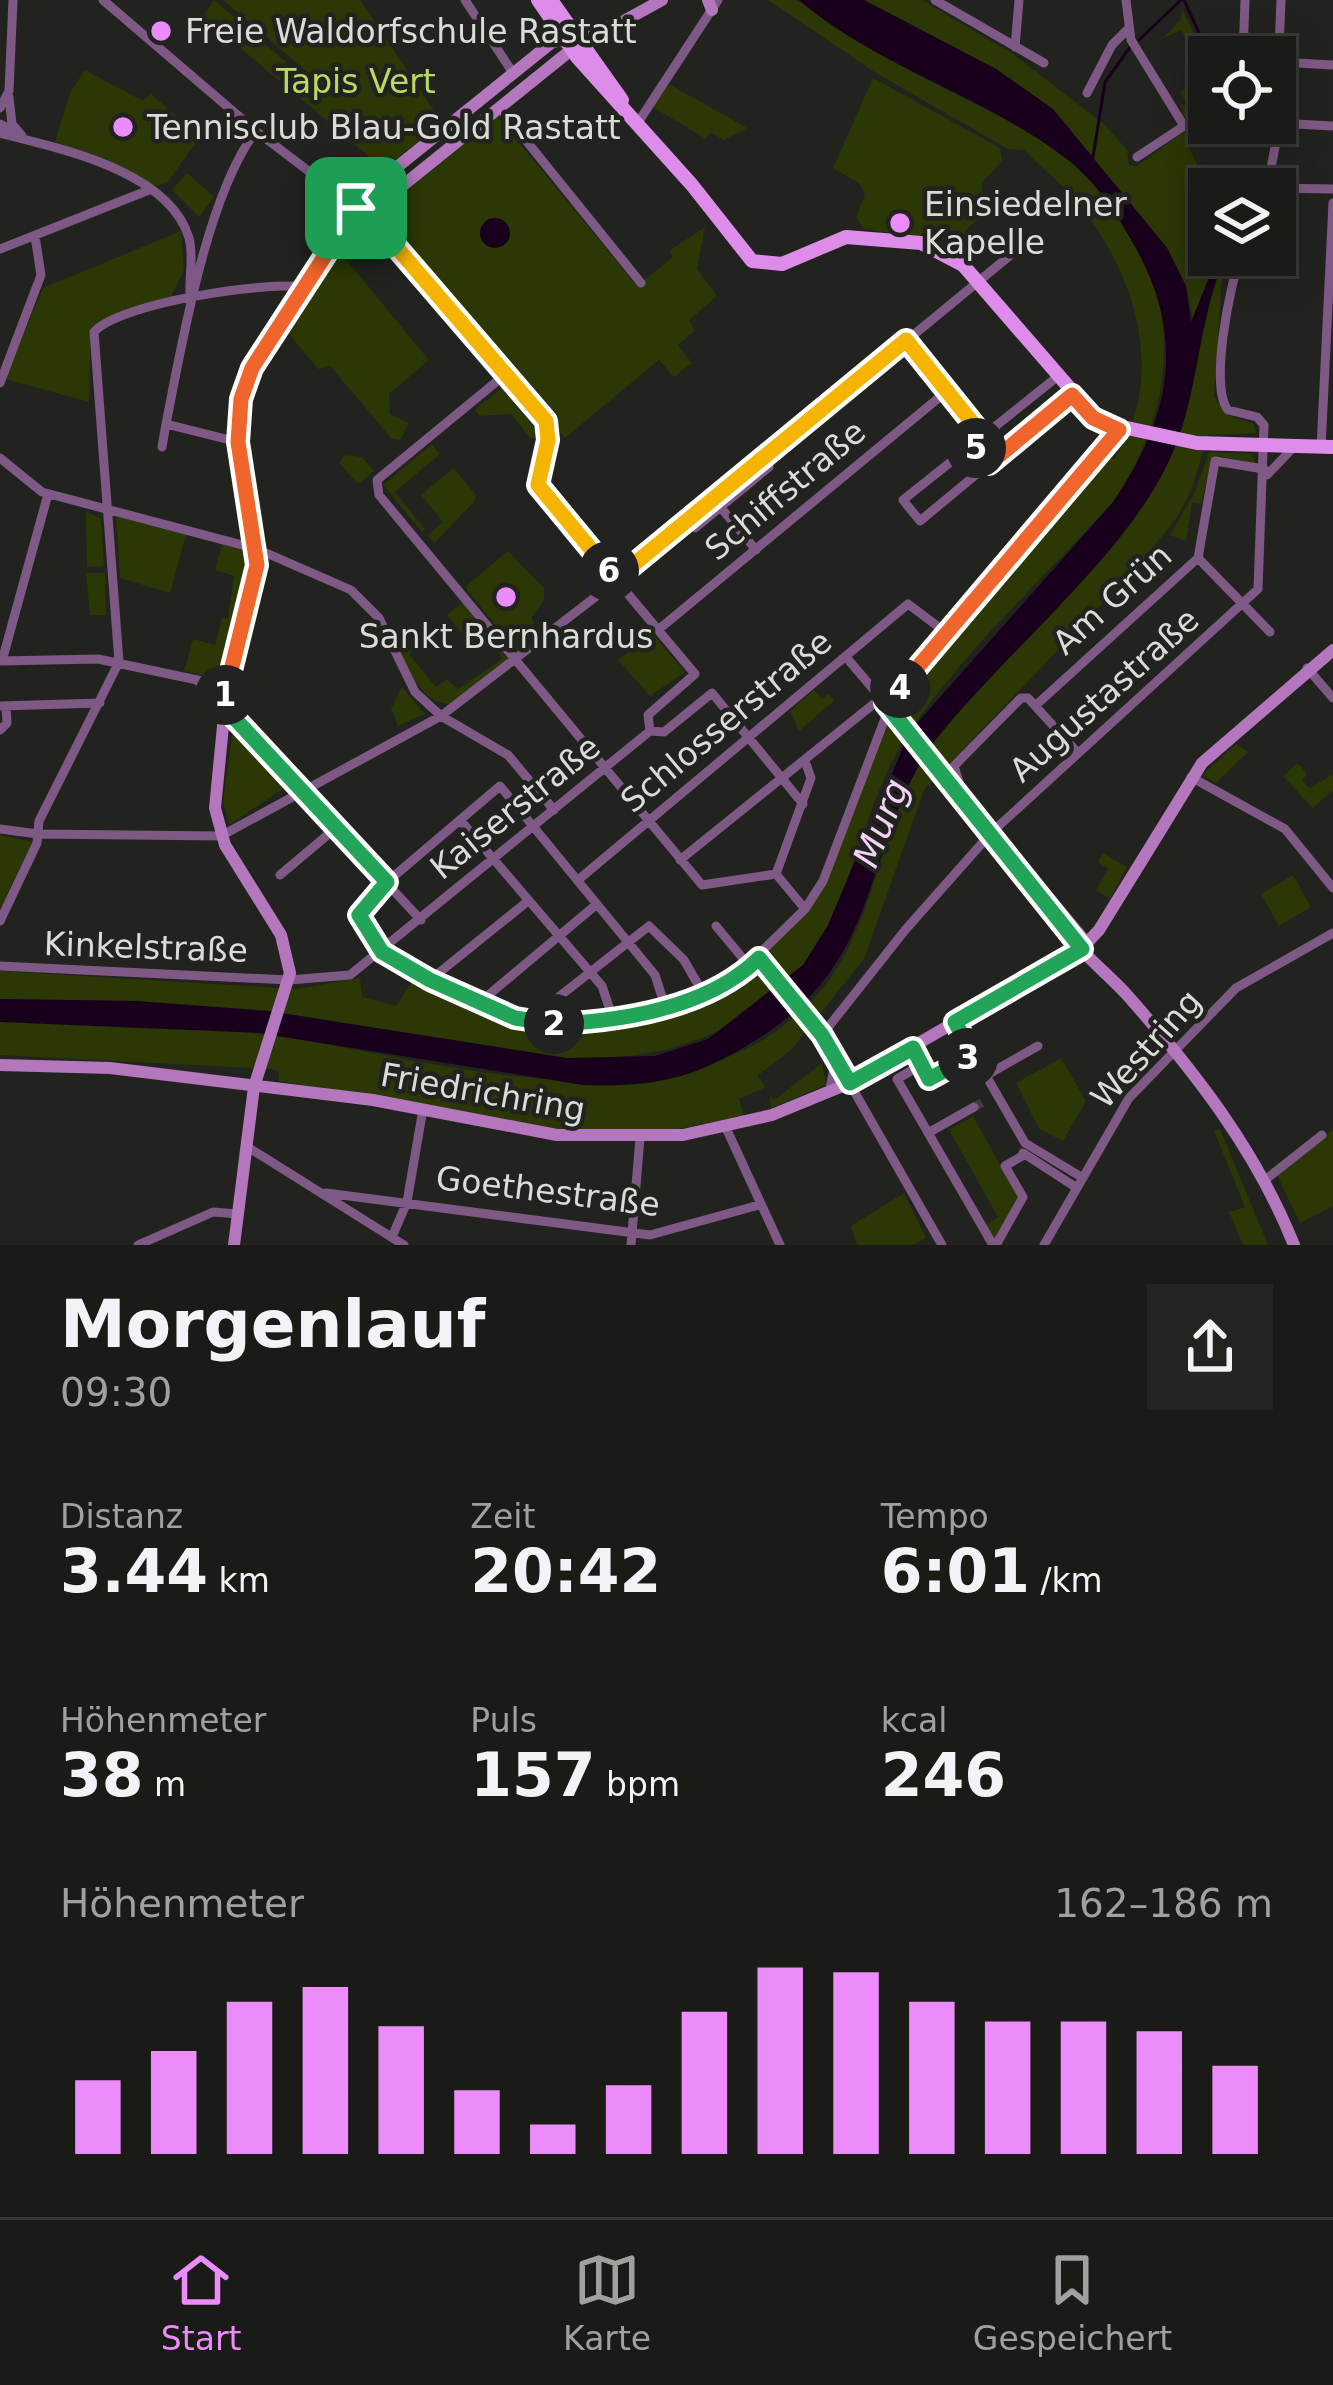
<!DOCTYPE html>
<html lang="de">
<head>
<meta charset="utf-8">
<style>
	:root { --surface:#1a1a17; --page:#232320; --text:#f1f3f6; --muted:#9fa1a1; --line:#383836; --accent:#ec8cfa }
	body { margin:0; font-family:"DejaVu Sans",sans-serif; background:var(--page); color:var(--text); height:100vh; display:flex; flex-direction:column; font-size:45px; white-space:nowrap }
	* { box-sizing:border-box; margin:0 }
	p { font-size:39px; color:var(--muted) }
	.icon { flex:none; width:66px; height:66px; fill:none; stroke:currentColor; stroke-width:2; stroke-linecap:round; stroke-linejoin:round }
	.map { position:relative; height:1245px; overflow:hidden }
	.details { display:flex; flex-direction:column; background:var(--surface); flex:1 }
	.details>* { flex:none }
	.tools { position:absolute; left:1188px; top:36px; display:grid; gap:24px }
	.tools a { display:grid; place-items:center; width:108px; height:108px; border-radius:0px; background:var(--surface); box-shadow:0 6px 30px #0003,0 0 0 3px var(--line); font-size:60px }
	.pin { position:absolute; display:grid; place-items:center; width:102px; height:102px; color:#fff; margin:-51px; border-radius:24px; box-shadow:0 6px 18px #0006 }
	.km { position:absolute; width:60px; height:60px; margin:-30px; border-radius:50%; background:#222; color:#fff; font-size:33px; line-height:60px; text-align:center }
	.round { display:grid; place-items:center; flex:none; width:126px; height:126px; border-radius:0px; background:var(--page) }
	.head { display:flex; align-items:center; justify-content:space-between; height:204px; padding:0 60px }
	h1 { font-size:66px; font-weight:600; line-height:90px }
	.stats { display:grid; grid-template-columns:repeat(3,1fr); gap:18px; height:204px; padding:12px 60px }
	.stats div { display:grid; align-content:center }
	.stats b { font-size:60px; font-weight:600 }
	.stats small { font-size:33px; font-weight:400 }
	.stats p { font-size:33px }
	.chart { height:336px; padding:24px 60px }
	.chart p { display:flex; justify-content:space-between }
	.chart svg { width:100%; height:216px; margin-top:12px; stroke:var(--accent); stroke-width:6 }
	.tabs { display:flex; justify-content:space-around; align-items:center; height:168px; border-top:3px solid var(--line); background:var(--surface); font-size:33px; color:var(--muted) }
	.tabs a { display:grid; justify-items:center; gap:6px }
	.tabs .on { color:var(--accent) }
	.map>svg:first-child { display:block }
	.green { fill:#2b3705 }
	.water { fill:#18001c }
	.lines { fill:none; stroke-linecap:round; stroke-linejoin:round }
	.stream { stroke:#18001c; stroke-width:3 }
	.street-tunnel { stroke:#3e3f3b; stroke-width:9; stroke-dasharray:9 4.5; stroke-linecap:butt }
	.street { stroke:#7f5985; stroke-width:9 }
	.secondary { stroke:#b476bd; stroke-width:12 }
	.primary { stroke:#dd8ce9; stroke-width:14 }
	.split-1-casing { stroke:#fff; stroke-width:24 }
	.split-2-casing { stroke:#fff; stroke-width:24 }
	.split-3-casing { stroke:#fff; stroke-width:24 }
	.split-4-casing { stroke:#fff; stroke-width:24 }
	.split-5-casing { stroke:#fff; stroke-width:24 }
	.split-6-casing { stroke:#fff; stroke-width:24 }
	.split-7-casing { stroke:#fff; stroke-width:24 }
	.split-1 { stroke:#f0652b; stroke-width:15 }
	.split-2 { stroke:#22a559; stroke-width:15 }
	.split-3 { stroke:#22a559; stroke-width:15 }
	.split-4 { stroke:#22a559; stroke-width:15 }
	.split-5 { stroke:#f0652b; stroke-width:15 }
	.split-6 { stroke:#f5b400; stroke-width:15 }
	.split-7 { stroke:#f5b400; stroke-width:15 }
	.poi-dot { fill:#ec8cfa; stroke:#22231f; stroke-width:4.5 }
	.labels { text-anchor:middle; dominant-baseline:central; stroke-width:9; stroke-linejoin:round; paint-order:stroke }
	.poi-label { font-size:33px; fill:#dbdcd8; stroke:#22231f; text-anchor:start }
	.park-label { font-size:33px; fill:#bada61; stroke:#22231f }
	.street-label { font-size:33px; fill:#dbdcd8; stroke:#22231f }
	.water-label { font-size:36px; font-style:italic; fill:#f4d3f8; stroke:#22231f }
</style>
</head>
<body>
<div class="map">
<svg width="1333" height="1245" viewBox="0 0 1333 1245">
	<rect width="100%" height="100%" fill="#22231f"/>
	<path class="green" d="M214,0L302,76L291,91L203,16Z
		M223,0H360L442,122L384,169L293,92L308,73Z
		M768,0C776,0 787,0 795,0C808,3 891,59 911,71C960,98 1018,121 1062,155C1180,248 1194,382 1113,502C1045,577 964,650 908,734C870,792 858,865 827,927C778,1025 670,1064 567,1058L268,1011L136,1001L0,999V971L296,989L360,978L362,997L396,1006L415,977L505,1019L545,1028L614,1022L735,987L821,893L892,711L906,691L1107,454L1114,459C1168,376 1136,274 1077,202C1062,183 1041,168 1024,150L1008,149L876,73Z
		M864,0H922L1013,54L1105,125L1127,150L1129,165L1137,166L1181,134L1196,131L1187,143L1203,177L1224,184L1222,189H1209V255H1218L1193,320L1186,286L1167,248L1053,109L996,69Z
		M1182,9L1209,63V75L1181,30L1163,38L1181,19Z
		M85,70L143,101L151,94L200,137L167,183L150,187L108,160L55,142L70,93Z
		M873,78L1000,148L1002,161L982,183L985,213L966,230L965,240L954,244L924,231L919,237L864,229L856,217L865,195L860,184L833,168Z
		M669,84L747,128L724,140L710,132L706,139L653,107Z
		M1188,86L1209,119L1183,116L1179,103L1193,111L1180,93Z
		M497,116L637,286L673,257L669,251L705,227L697,269L717,296L689,320L695,330L678,345L692,363L674,377L659,360L565,438L383,216L384,206Z
		M187,173L214,197L199,217L172,190Z
		M181,231L184,271L170,298L91,327L89,402L5,379L43,288Z
		M339,251L429,360L389,394L390,414L409,423L400,440L392,439L330,366L318,369L289,334Z
		M1217,276L1222,278L1214,396L1227,415L1254,424L1256,433L1208,435L1191,491L1176,519L1133,572L924,790L864,959L791,1050L757,1076L766,1087L739,1099L744,1116L673,1130L559,1129L278,1081L279,1072L272,1069L0,1055V1022C87,1022 176,1023 262,1034C433,1056 678,1145 815,997C877,930 878,826 927,751C991,657 1102,582 1157,484C1193,420 1194,345 1217,276Z
		M503,387L542,438H530L511,414L480,416L475,410Z
		M432,444L440,454L395,492L425,529L422,532L383,485Z
		M1209,452L1252,454L1255,463L1220,456L1212,460L1201,504L1192,503L1186,541L1170,535L1195,492Z
		M345,455L362,457L374,471L358,484L339,463Z
		M453,468L476,495L474,502L434,543L428,535L443,522L421,495Z
		M86,511L101,519L104,566L87,567Z
		M116,516L186,535L170,593L120,578Z
		M222,544L246,551L250,566L223,672L210,677L184,671L193,639L215,645L222,618H228L234,576L215,570Z
		M508,551L544,588V600L531,618L539,631L516,651L465,587Z
		M86,573H105L106,615H90Z
		M462,603L489,635L474,648L447,615Z
		M652,633L685,672L650,696L618,660Z
		M417,634L423,641L409,654L436,687L447,679L458,689L502,659L493,640L508,660L450,704C422,703 409,672 399,649Z
		M402,687L425,714L398,726L391,709Z
		M814,690L822,699L829,694L834,701L799,731L790,711Z
		M233,730L287,786L229,825L223,802Z
		M1236,744L1248,752L1216,783L1202,775Z
		M1298,763L1307,774L1302,781L1310,788L1333,774V790L1313,808L1283,776Z
		M0,835L32,842L0,909Z
		M1103,853L1127,867L1110,899L1096,890L1108,869L1098,862Z
		M1293,875L1311,907L1279,926L1261,894Z
		M1061,1058L1086,1101L1063,1141L1039,1129L1016,1083Z
		M822,1063L826,1085L771,1108L770,1096L774,1100Z
		M973,1116L1018,1197L993,1241L985,1226L998,1217L949,1130Z
		M1220,1129L1268,1245H1243L1229,1212L1245,1207L1214,1131Z
		M1333,1129V1206L1300,1223L1277,1175Z
		M904,1193L926,1238L913,1245H857L851,1226Z"/>
	<path class="water" d="M799,0H864L996,69L1053,109L1167,248L1186,286L1191,322L1212,270L1219,273C1197,333 1197,401 1170,459C1121,562 1001,655 930,747C859,858 884,960 756,1040C694,1079 656,1087 583,1085L259,1033L0,1022V999L136,1001L268,1011L567,1058L655,1056L708,1039L803,965L828,925L910,731L1113,502C1173,414 1187,333 1130,238C1112,206 1090,175 1060,154C979,94 876,66 799,0Z
		M480 233a15 15 0 1 1 30 0a15 15 0 1 1-30 0Z"/>
	<g class="lines">
		<path class="stream" d="M1184,0L1210,57
			M1139,40L1181,0
			M1254,123L1255,138
			M1093,157L1105,82L1131,46
			M1245,189V186
			M1201,202L1195,209L1198,230L1209,249
			M1216,270L1221,255"/>
		<path class="street-tunnel" d="M974,1107L985,1101"/>
		<path class="street" d="M103,0L256,131L373,220L542,415C557,443 530,462 540,489L695,674L648,715L650,731
			M465,0L513,73
			M935,0L1044,63
			M1126,0L1131,40L1184,126
			M1015,47L1019,0
			M1243,57L1245,0
			M1278,62L1333,65
			M1087,93L1112,45L1127,30
			M9,97L12,124L22,136
			M499,107L641,283
			M0,108L9,91L13,0
			M1276,123L1333,126
			M0,124L16,132
			M637,124L718,0
			M0,133C57,148 169,170 189,238C194,256 189,275 190,293
			M1137,157L1184,126L1221,123
			M1267,188L1333,189
			M1267,189L1275,147L1281,0
			M0,249L149,190
			M906,341L983,435
			M507,373L377,480L379,495L702,885L776,874L811,778L805,761
			M1057,377L903,500L920,521L1072,395
			M0,383L41,275L35,236
			M238,442L166,424C182,343 207,195 256,131
			M162,447L166,424
			M1321,448L1333,203
			M0,458L42,492L257,549L351,590L379,618L415,692L441,716L508,755L554,810
			M1267,475L1292,449
			M717,503L756,550
			M695,528L769,467
			M1198,558L1270,632
			M658,630L947,391
			M846,657L1089,943
			M0,661L98,659L202,681
			M2,661L48,494
			M1307,668L1333,698
			M197,680L421,920
			M885,703L1119,430
			M0,706L100,703
			M1035,706L1198,558L1215,461L1264,469
			M0,730L7,723L6,706
			M1191,777L1285,829L1333,888
			M960,785L954,766L1021,698H1028L1077,752
			M460,820L602,986L613,1019
			M0,829L38,834L221,836L441,716L594,598L1030,239
			M680,860L881,698
			M776,874L805,909
			M280,875L337,827
			M578,880L908,604L948,634
			M1050,905L1081,949
			M0,921L37,843L39,821L119,662L94,332C119,303 266,281 305,287
			M716,926L750,967
			M759,958L822,1035L942,1245
			M0,966L289,980L350,975L650,731L664,732L712,693L803,804
			M430,980L528,901
			M479,1003L597,904
			M665,1006L655,975L500,786L387,882L359,915L392,959L528,1021L613,1019L724,988L805,909L823,881L889,708
			M528,1021L649,926L684,960L704,995
			M955,1022L1025,1143L1083,1178
			M822,1035L906,929L992,832L1258,589L1264,425L1257,417L1228,410C1209,387 1230,284 1241,255
			M912,1048L929,1079L973,1055
			M921,1065L897,1079L993,1245
			M985,1076L1038,1046
			M829,1093L836,1059
			M726,1128L780,1245
			M928,1133L974,1107
			M246,1146L404,1245
			M1023,1153L1077,1188
			M1265,1180L1322,1135
			M326,1193L650,1235L759,1205
			M392,1237L407,1202L423,1109
			M138,1245L213,1212L238,1214
			M631,1245L640,1138
			M996,1245L1023,1197L1005,1166L1022,1156
			M1044,1245L1129,1098L1236,988L1333,933"/>
		<path class="secondary" d="M708,0L712,10
			M345,232L571,50L662,0
			M206,682L228,675
			M1081,949C1096,966 1113,979 1128,996C1195,1072 1256,1150 1294,1245
			M0,1065L110,1068L373,1100L557,1135H683L772,1115L850,1083L1081,949L1099,930L1202,763L1333,650
			M234,1245L254,1087L290,973L281,935L225,845L215,808L228,675L257,565L239,457L241,399L252,368L289,317L318,263L376,184L551,43L610,27"/>
		<path class="primary" d="M538,0L577,57L692,185L752,261L782,264L846,237L921,243L963,265L1099,422L1197,443L1333,447
			M551,0L622,100"/>
	</g>
	<g class="lines">
		<g class="split-1-casing">
			<path id="split-1" d="M225,695L257,565L238,442L241,399L252,368L356,208"/>
		</g>
		<g class="split-2-casing">
			<path id="split-2" d="M225,695L224,707L387,882L359,915L382,952L430,980L515,1018L554,1024"/>
		</g>
		<g class="split-3-casing">
			<path id="split-3" d="M554,1024C624,1021 708,1008 759,958L822,1035L850,1083L913,1048L929,1079L968,1058"/>
		</g>
		<g class="split-4-casing">
			<path id="split-4" d="M900,688L885,703L1082,949L955,1022L973,1055L968,1058"/>
		</g>
		<g class="split-5-casing">
			<path id="split-5" d="M900,688L1119,430L1093,418L1072,395L989,464L976,448"/>
		</g>
		<g class="split-6-casing">
			<path id="split-6" d="M609,571L616,579L906,340L983,436L973,444L976,448"/>
		</g>
		<g class="split-7-casing">
			<path id="split-7" d="M356,208L373,220L546,421L548,440L538,485L609,571"/>
		</g>
		<use href="#split-1" class="split-1"/>
		<use href="#split-2" class="split-2"/>
		<use href="#split-3" class="split-3"/>
		<use href="#split-4" class="split-4"/>
		<use href="#split-5" class="split-5"/>
		<use href="#split-6" class="split-6"/>
		<use href="#split-7" class="split-7"/>
	</g>
	<g class="poi-dot">
		<circle cx="161" cy="31" r="12"/>
		<circle cx="123" cy="127" r="12"/>
		<circle cx="900" cy="223" r="12"/>
		<circle cx="506" cy="597" r="12"/>
	</g>
	<g class="labels">
		<g class="poi-label">
			<text x="185" y="31">Freie Waldorfschule Rastatt</text>
			<text x="147" y="127">Tennisclub Blau-Gold Rastatt</text>
			<text x="924" y="204">Einsiedelner<tspan x="924" dy="38">Kapelle</tspan></text>
			<text x="506" y="636" text-anchor="middle">Sankt Bernhardus</text>
		</g>
		<g class="park-label">
			<text x="356" y="81">Tapis Vert</text>
		</g>
		<g class="street-label">
			<text transform="translate(785 490) rotate(-40)">Schiffstraße</text>
			<text transform="translate(1112 599) rotate(-42)">Am Grün</text>
			<text transform="translate(1104 695) rotate(-42)">Augustastraße</text>
			<text transform="translate(726 721) rotate(-40)">Schlosserstraße</text>
			<text transform="translate(515 807) rotate(-39)">Kaiserstraße</text>
			<text transform="translate(146 947) rotate(2)">Kinkelstraße</text>
			<text transform="translate(1146 1049) rotate(-48)">Westring</text>
			<text transform="translate(483 1092) rotate(10)">Friedrichring</text>
			<text transform="translate(548 1191) rotate(7)">Goethestraße</text>
		</g>
		<g class="water-label">
			<text transform="translate(881 823) rotate(-68)">Murg</text>
		</g>
	</g>
</svg>
<div class="tools">
<a><svg class="icon" aria-label="locate" viewBox="0 0 24 24"><circle cx="12" cy="12" r="6"/><path d="M12 2v4M12 18v4M2 12h4M18 12h4"/></svg></a>
<a><svg class="icon" aria-label="layers" viewBox="0 0 24 24"><path d="M12 4l9 5-9 5-9-5zM3 14l9 5 9-5"/></svg></a>
</div>
<div class="pin" style="left:356px;top:208px;background:#1e9e55"><svg class="icon" aria-label="arrive" viewBox="0 0 24 24"><path d="M6 21V4h12l-3 4 3 4H6"/></svg></div>
<b class="km" style="left:225px;top:695px">1</b>
<b class="km" style="left:554px;top:1024px">2</b>
<b class="km" style="left:968px;top:1058px">3</b>
<b class="km" style="left:900px;top:688px">4</b>
<b class="km" style="left:976px;top:448px">5</b>
<b class="km" style="left:609px;top:571px">6</b>
</div>
<section class="details">
<div class="head"><div><h1>Morgenlauf</h1><p>09:30</p></div><a class="round"><svg class="icon" aria-label="share" viewBox="0 0 24 24"><path d="M12 15V3M7 8l5-5 5 5M5 13v7h14v-7"/></svg></a></div>
<div class="stats">
<div><p>Distanz</p><b>3.44<small> km</small></b></div>
<div><p>Zeit</p><b>20:42</b></div>
<div><p>Tempo</p><b>6:01<small> /km</small></b></div>
</div>
<div class="stats">
<div><p>Höhenmeter</p><b>38<small> m</small></b></div>
<div><p>Puls</p><b>157<small> bpm</small></b></div>
<div><p>kcal</p><b>246</b></div>
</div>
<div class="chart"><p><span>Höhenmeter</span>162–186 m</p>
<svg viewBox="0 0 160 44" preserveAspectRatio="none"><path d="M5 44V29M15 44V23M25 44V13M35 44V10M45 44V18M55 44V31M65 44V38M75 44V30M85 44V15M95 44V6M105 44V7M115 44V13M125 44V17M135 44V17M145 44V19M155 44V26"/></svg>
</div>
</section>
<nav class="tabs">
<a class="on"><svg class="icon" aria-label="home" viewBox="0 0 24 24"><path d="M3 11l9-7 9 7M6 9v11h12V9"/></svg>Start</a>
<a><svg class="icon" aria-label="map" viewBox="0 0 24 24"><path d="M3 6l6-2 6 2 6-2v14l-6 2-6-2-6 2zM9 4v14M15 6v14"/></svg>Karte</a>
<a><svg class="icon" aria-label="saved" viewBox="0 0 24 24"><path d="M7 4h10v16l-5-4-5 4z"/></svg>Gespeichert</a>
</nav>
</body>
</html>
